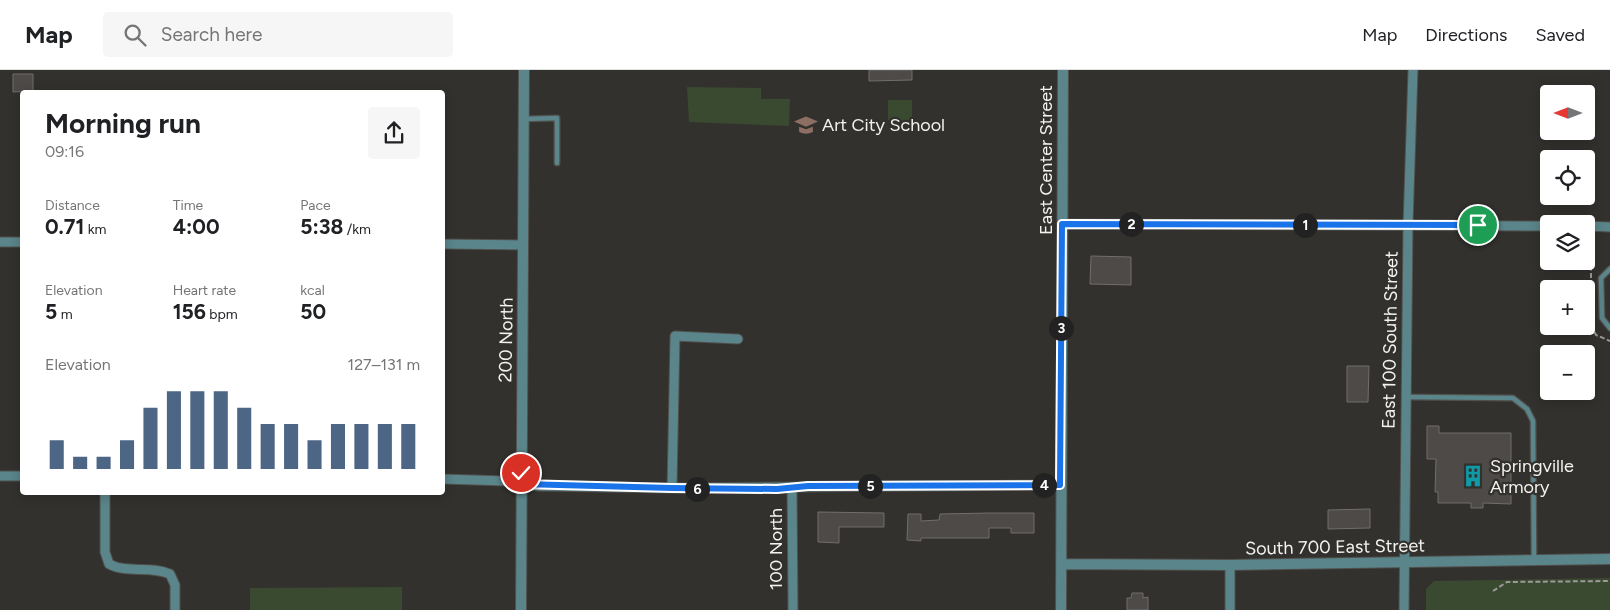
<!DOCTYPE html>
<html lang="en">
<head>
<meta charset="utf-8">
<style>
	:root { --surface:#fff; --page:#f6f6f6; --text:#202124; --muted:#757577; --line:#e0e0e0; --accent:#4e6685 }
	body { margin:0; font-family:Figtree,sans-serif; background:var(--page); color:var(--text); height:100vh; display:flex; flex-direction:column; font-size:19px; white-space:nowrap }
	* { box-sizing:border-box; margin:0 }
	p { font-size:16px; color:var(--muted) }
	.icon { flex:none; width:28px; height:28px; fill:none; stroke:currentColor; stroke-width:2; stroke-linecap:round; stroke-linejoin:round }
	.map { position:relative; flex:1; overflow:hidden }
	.sheet { position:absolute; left:20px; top:20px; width:425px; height:405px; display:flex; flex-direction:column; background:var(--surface); border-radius:5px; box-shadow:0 2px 12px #0003 }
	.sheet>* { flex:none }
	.needle { width:32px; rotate:270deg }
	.fabs { position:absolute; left:1540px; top:15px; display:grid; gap:10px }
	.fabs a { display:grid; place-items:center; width:55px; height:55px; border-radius:5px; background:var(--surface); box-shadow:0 2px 12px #0003; font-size:25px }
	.pin { position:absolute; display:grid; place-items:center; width:42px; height:42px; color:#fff; margin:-21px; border:2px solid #fff; border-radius:50%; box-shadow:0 1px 5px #0007 }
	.km { position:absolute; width:25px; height:25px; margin:-12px; border-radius:50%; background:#222; color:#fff; font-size:14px; line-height:25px; text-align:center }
	.round { display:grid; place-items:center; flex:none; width:52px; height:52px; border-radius:5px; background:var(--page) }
	.head { display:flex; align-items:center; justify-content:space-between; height:85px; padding:0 25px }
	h1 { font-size:28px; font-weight:700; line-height:38px }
	.figures { display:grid; grid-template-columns:repeat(3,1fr); gap:8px; height:85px; padding:5px 25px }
	.figures div { display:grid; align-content:center }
	.figures b { font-size:21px; font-weight:700 }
	.figures small { font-size:14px; font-weight:400 }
	.figures p { font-size:14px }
	.chart { height:140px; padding:10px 25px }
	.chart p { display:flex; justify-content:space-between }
	.chart svg { width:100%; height:90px; margin-top:5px; stroke:var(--accent); stroke-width:6 }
	header { display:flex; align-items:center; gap:30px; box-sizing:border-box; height:70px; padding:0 25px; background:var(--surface); border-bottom:1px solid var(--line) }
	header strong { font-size:24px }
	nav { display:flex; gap:28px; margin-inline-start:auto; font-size:18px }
	.search { width:350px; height:45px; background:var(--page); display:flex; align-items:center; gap:12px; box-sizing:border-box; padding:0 18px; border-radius:5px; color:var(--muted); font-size:19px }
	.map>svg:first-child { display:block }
	.green { fill:#3a4a30 }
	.building { fill:#4d4a48; stroke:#716e6c }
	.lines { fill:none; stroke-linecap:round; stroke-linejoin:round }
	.service-casing { stroke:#51504d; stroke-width:7 }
	.minor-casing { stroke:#51504d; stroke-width:11 }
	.tertiary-casing { stroke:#51504d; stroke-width:12 }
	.path { stroke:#9b9a97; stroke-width:2; stroke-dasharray:5 2.5; stroke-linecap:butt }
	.service { stroke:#5a858a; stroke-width:4.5 }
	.minor { stroke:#5a858a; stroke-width:9 }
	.tertiary { stroke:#5a858a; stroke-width:10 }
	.route-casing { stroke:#fff; stroke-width:10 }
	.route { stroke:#1a73e8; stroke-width:6 }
	.labels { text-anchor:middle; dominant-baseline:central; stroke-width:4.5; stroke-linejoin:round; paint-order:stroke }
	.poi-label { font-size:18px; fill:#f3f2f0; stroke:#32312e; text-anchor:start }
	.street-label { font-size:18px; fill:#f3f2f0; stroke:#32312e }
</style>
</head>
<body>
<header>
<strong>Map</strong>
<div class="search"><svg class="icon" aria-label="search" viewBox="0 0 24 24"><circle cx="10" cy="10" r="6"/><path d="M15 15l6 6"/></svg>Search here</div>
<nav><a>Map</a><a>Directions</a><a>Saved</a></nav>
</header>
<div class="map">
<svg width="1610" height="540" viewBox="0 0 1610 540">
	<rect width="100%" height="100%" fill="#32312e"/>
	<path class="green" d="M687,17L761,18V29H790L789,56L689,52Z
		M888,30H912V51L888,50Z
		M1610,508V540H1426V519L1434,511Z
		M402,517V540H250V518Z"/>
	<path class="building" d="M869,0H912V10L869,11Z
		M13,4H33V21L13,22Z
		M1091,186L1131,187V215L1090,214Z
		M1347,296H1369L1368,332H1347Z
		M1427,356H1439V363H1511V434L1483,433V438H1471V433H1438V422H1435L1436,389H1427Z
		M1370,439V458L1328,459V440Z
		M818,442L884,443V457H839V473L818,472Z
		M989,443H1034V463H1011V458H989V468H921V471L907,470L908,444H921V451L939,450L940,444Z
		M1132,523H1143V528L1148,527V540H1127V528H1131Z"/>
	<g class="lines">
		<g class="service-casing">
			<path id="service" d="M524,49L557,48V93
				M1610,199L1601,208L1602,248L1610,258
				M1406,327L1513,328L1527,339L1533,351L1534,489"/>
		</g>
		<g class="minor-casing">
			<path id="minor" d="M1062,154L1549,156
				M1586,156L1610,157
				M0,172H22
				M442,174L523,175
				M0,406H22
				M442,409L506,411L538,416L672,418L1060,415
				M672,418L675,266L738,269
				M792,418L793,540
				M105,422V482L109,494C127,504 151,495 170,504L175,515V540
				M1230,540V495
				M1404,540L1408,155L1413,0"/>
		</g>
		<g class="tertiary-casing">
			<path id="tertiary" d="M1061,494L1230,495L1610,489
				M521,540L524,0
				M1061,540L1063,0"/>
		</g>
		<path class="path" d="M1591,173V255L1596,265L1610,271
			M1493,521L1507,512L1610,511"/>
		<use href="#service" class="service"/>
		<use href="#minor" class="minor"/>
		<use href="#tertiary" class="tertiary"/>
	</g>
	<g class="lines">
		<g class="route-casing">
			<path id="route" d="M521,403V414L672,418L777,419L808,416L1060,415L1062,154L1478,155"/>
		</g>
		<use href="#route" class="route"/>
	</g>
	<defs>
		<g id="school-bare" transform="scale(1.725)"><path d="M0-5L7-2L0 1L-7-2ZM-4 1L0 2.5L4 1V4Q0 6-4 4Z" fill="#8d6e63" stroke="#32312e" stroke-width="2.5" paint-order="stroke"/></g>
		<g id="building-bare" transform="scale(1.725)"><path d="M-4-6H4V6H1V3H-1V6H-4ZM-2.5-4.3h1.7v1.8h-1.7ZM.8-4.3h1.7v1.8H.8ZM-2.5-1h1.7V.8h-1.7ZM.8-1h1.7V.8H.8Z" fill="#0f9aa8" stroke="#32312e" stroke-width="2.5" paint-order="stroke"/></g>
	</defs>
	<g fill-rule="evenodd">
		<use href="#school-bare" x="806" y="55"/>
		<use href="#building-bare" x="1473" y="406"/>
	</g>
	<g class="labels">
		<g class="poi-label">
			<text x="822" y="55">Art City School</text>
			<text x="1490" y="396">Springville<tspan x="1490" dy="21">Armory</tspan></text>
		</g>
		<g class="street-label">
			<text transform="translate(1046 90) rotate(-90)">East Center Street</text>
			<text transform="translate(506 270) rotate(-89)">200 North</text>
			<text transform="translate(1390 270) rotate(-89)">East 100 South Street</text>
			<text transform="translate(1335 477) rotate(-1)">South 700 East Street</text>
			<text transform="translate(776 479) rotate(-90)">100 North</text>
		</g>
	</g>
</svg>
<div class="fabs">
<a><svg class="needle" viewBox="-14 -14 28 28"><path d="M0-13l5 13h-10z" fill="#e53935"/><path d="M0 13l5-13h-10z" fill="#757577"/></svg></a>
<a><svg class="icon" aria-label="locate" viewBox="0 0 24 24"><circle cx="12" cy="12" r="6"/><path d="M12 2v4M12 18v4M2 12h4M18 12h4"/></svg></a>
<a><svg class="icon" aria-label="layers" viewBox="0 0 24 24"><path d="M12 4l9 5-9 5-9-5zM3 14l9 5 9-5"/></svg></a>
<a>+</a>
<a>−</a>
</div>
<div class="pin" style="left:1478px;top:155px;background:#1e9e55"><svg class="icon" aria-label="arrive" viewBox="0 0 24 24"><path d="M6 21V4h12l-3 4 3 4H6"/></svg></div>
<div class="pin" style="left:521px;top:403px;background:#d93025"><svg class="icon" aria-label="check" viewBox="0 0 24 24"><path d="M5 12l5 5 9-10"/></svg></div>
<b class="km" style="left:1305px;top:155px">1</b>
<b class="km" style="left:1131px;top:154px">2</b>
<b class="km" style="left:1061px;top:258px">3</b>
<b class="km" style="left:1044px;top:415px">4</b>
<b class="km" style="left:870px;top:416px">5</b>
<b class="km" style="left:697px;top:419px">6</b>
<section class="sheet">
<div class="head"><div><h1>Morning run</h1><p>09:16</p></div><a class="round"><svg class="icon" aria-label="share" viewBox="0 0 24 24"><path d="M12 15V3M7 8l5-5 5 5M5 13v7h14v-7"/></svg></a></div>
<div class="figures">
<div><p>Distance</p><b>0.71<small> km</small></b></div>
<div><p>Time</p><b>4:00</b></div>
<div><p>Pace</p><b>5:38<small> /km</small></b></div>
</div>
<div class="figures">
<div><p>Elevation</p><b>5<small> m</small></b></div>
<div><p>Heart rate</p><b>156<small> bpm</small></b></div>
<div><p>kcal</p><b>50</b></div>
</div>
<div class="chart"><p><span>Elevation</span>127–131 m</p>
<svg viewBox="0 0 160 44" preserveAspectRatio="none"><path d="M5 44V30M15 44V38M25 44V38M35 44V30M45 44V14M55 44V6M65 44V6M75 44V6M85 44V14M95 44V22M105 44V22M115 44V30M125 44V22M135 44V22M145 44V22M155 44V22"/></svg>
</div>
</section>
</div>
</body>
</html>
